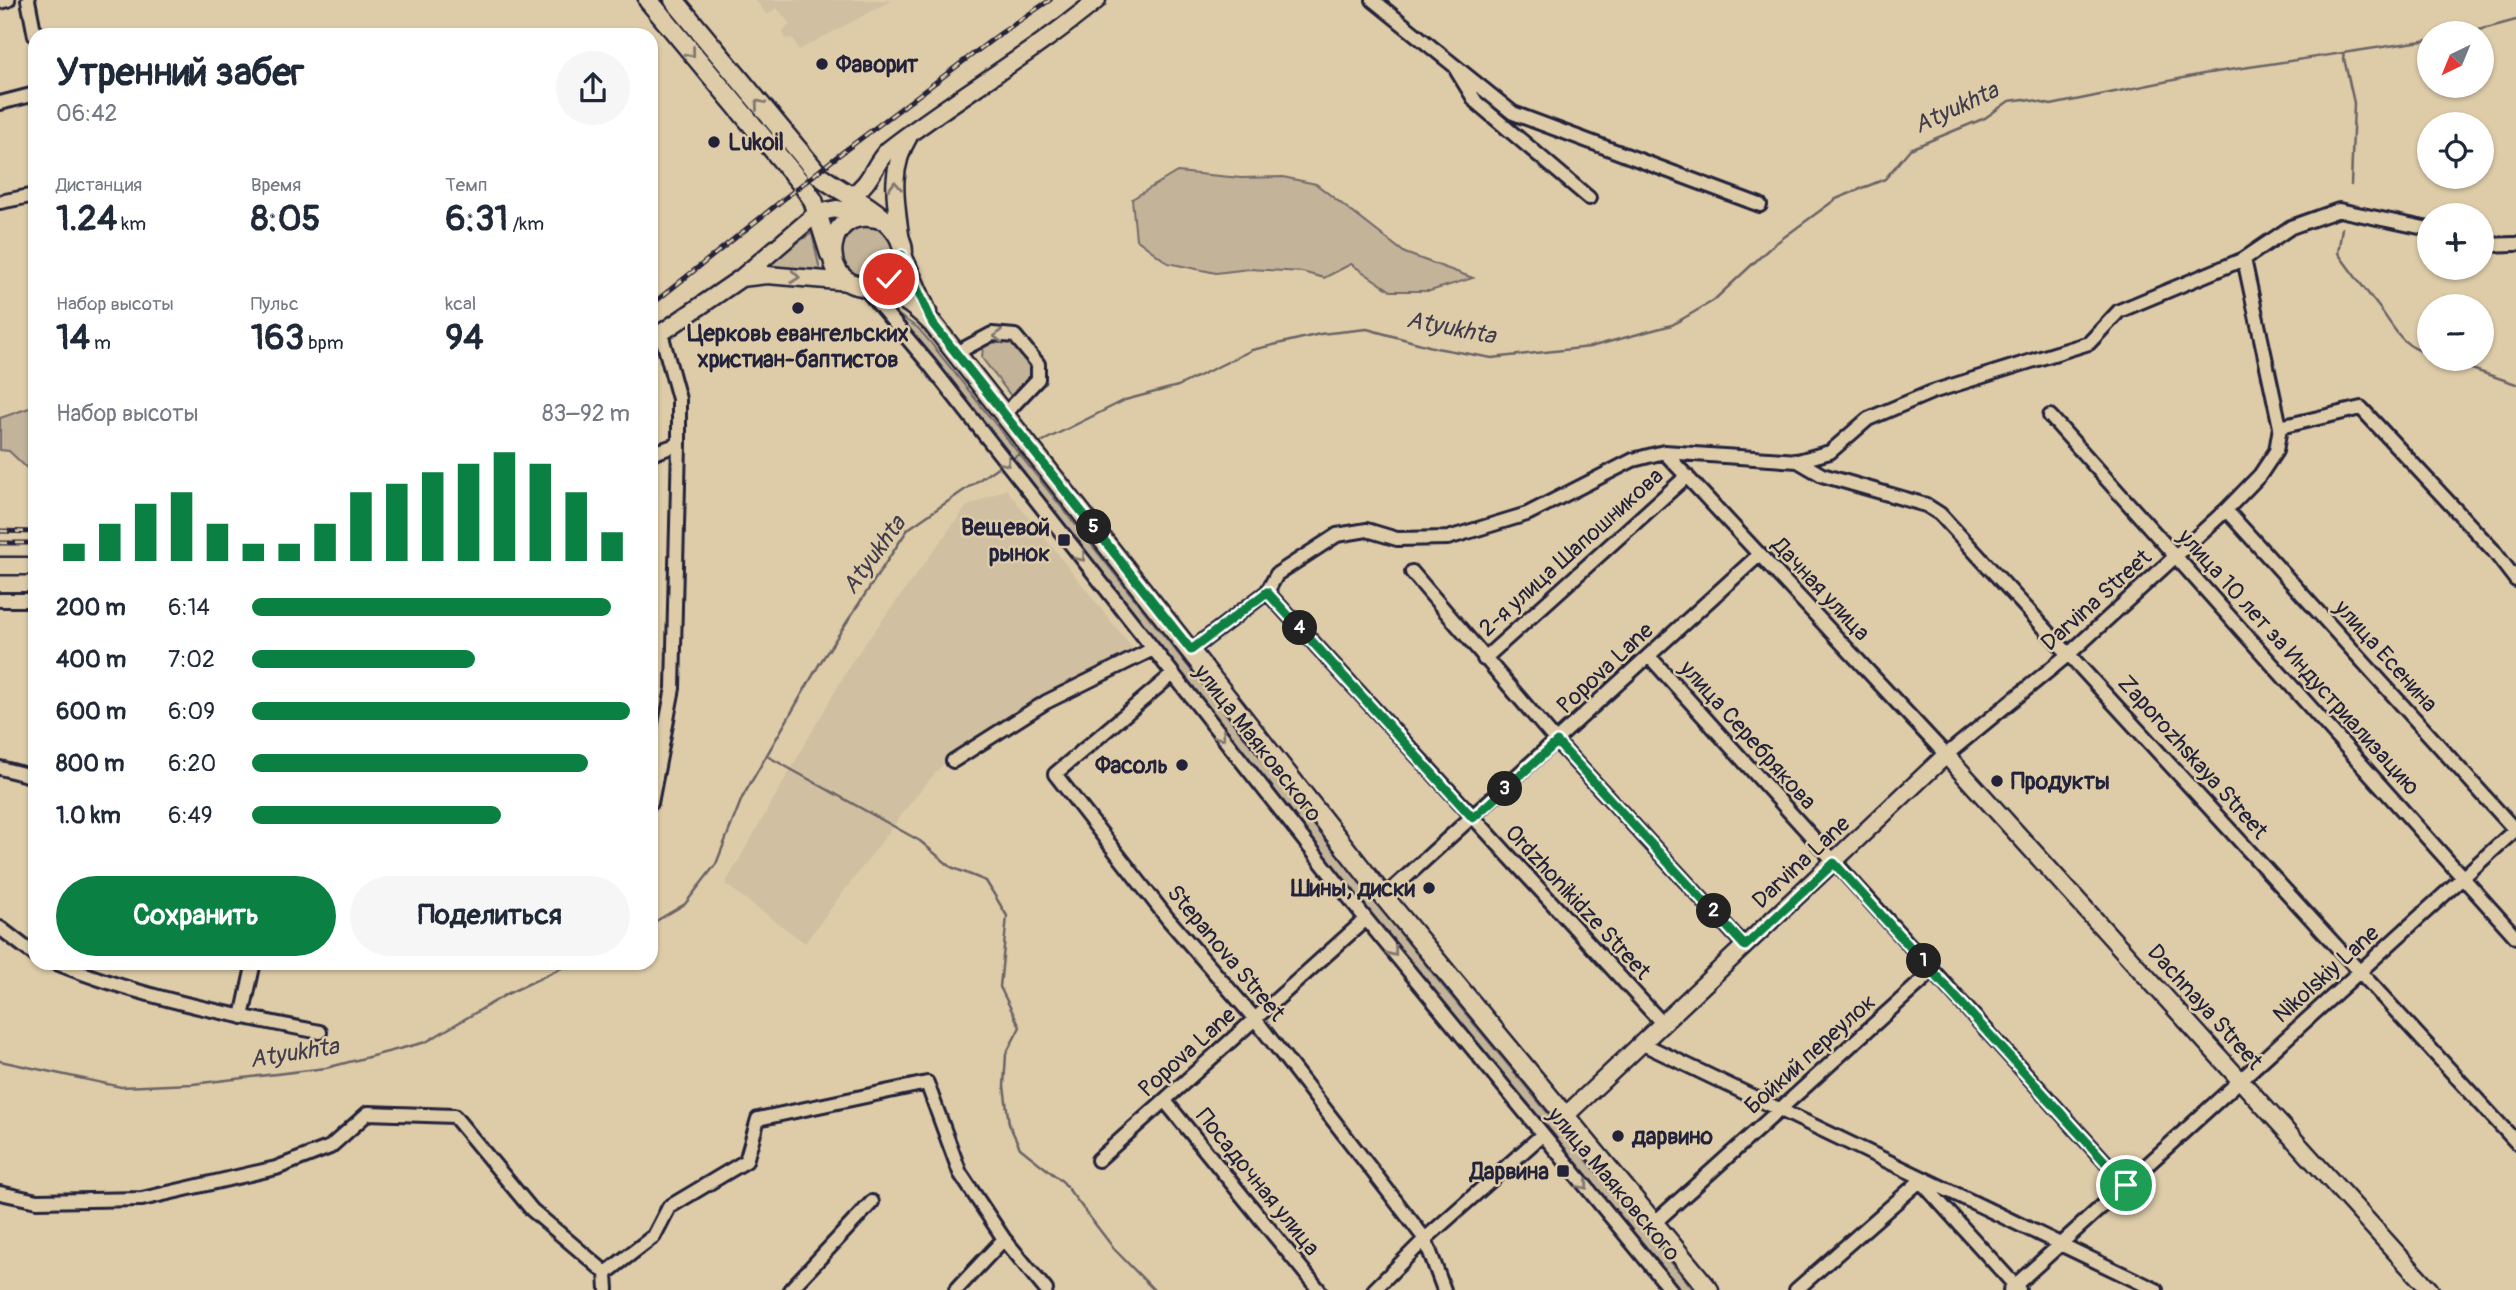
<!DOCTYPE html>
<html lang="ru">
<head>
<meta charset="utf-8">
<style>
	:root { --surface:#fff; --page:#f6f6f7; --text:#1f2937; --muted:#747a83; --accent:#0b8043 }
	body { margin:0; font-family:Pangolin,sans-serif; background:var(--page); color:var(--text); height:100vh; display:flex; flex-direction:column; font-size:26px; white-space:nowrap }
	* { box-sizing:border-box; margin:0 }
	p { font-size:23px; color:var(--muted) }
	.icon { flex:none; width:38px; height:38px; fill:none; stroke:currentColor; stroke-width:2; stroke-linecap:round; stroke-linejoin:round }
	.map { position:relative; flex:1; overflow:hidden }
	.details { position:absolute; left:28px; top:28px; width:630px; height:942px; display:flex; flex-direction:column; background:var(--surface); border-radius:21px; box-shadow:0 2px 5px #0004 }
	.details>* { flex:none }
	.needle { width:46px; rotate:223deg }
	.buttons { position:absolute; left:2417px; top:21px; display:grid; gap:14px }
	.buttons a { display:grid; place-items:center; width:77px; height:77px; border-radius:50%; background:var(--surface); box-shadow:0 2px 5px #0004; font-size:35px }
	.pin { position:absolute; display:grid; place-items:center; width:60px; height:60px; color:#fff; margin:-30px; border:4px solid #fff; border-radius:50%; box-shadow:0 2px 7px #0007 }
	.km { position:absolute; width:35px; height:35px; margin:-18px; border-radius:50%; background:#222; color:#fff; font-size:19px; line-height:35px; text-align:center }
	.round { display:grid; place-items:center; flex:none; width:74px; height:74px; border-radius:37px; background:var(--page) }
	.headline { display:flex; align-items:center; justify-content:space-between; height:119px; padding:0 28px }
	h1 { font-size:38px; font-weight:700; line-height:52px }
	.figures { display:grid; grid-template-columns:repeat(3,1fr); gap:10px; height:119px; padding:7px 28px }
	.figures div { display:grid; align-content:center }
	.figures b { font-size:35px; font-weight:700 }
	.figures small { font-size:19px; font-weight:400 }
	.figures p { font-size:19px }
	.chart { height:196px; padding:14px 28px }
	.chart p { display:flex; justify-content:space-between }
	.chart svg { width:100%; height:126px; margin-top:7px; stroke:var(--accent); stroke-width:6 }
	.action { display:flex; gap:14px; margin-top:auto; padding:14px 28px }
	.action a { flex:1; height:80px; border-radius:42px; background:var(--accent); color:#fff; font-size:28px; font-weight:700; line-height:80px; text-align:center }
	.action a+a { background:var(--page); color:var(--text) }
	ul { padding:0 28px; list-style:none; font-size:23px }
	li { display:grid; grid-template-columns:112px 84px 1fr; align-items:center; height:52px }
	li i { height:18px; border-radius:9px; background:var(--accent) }
	.map>svg:first-child { display:block }
	.built { fill:#d0bfa1 }
	.green { fill:#c2b399; stroke:#726a6a; stroke-width:2 }
	.lines { fill:none; stroke-linecap:round; stroke-linejoin:round }
	.stream { stroke:#6b6466; stroke-width:2.5 }
	.street-casing { stroke:#22223b; stroke-width:18 }
	.secondary-casing { stroke:#22223b; stroke-width:21 }
	.primary-casing { stroke:#22223b; stroke-width:23 }
	.street { stroke:#decca9; stroke-width:12 }
	.secondary { stroke:#decca9; stroke-width:16 }
	.primary { stroke:#decca9; stroke-width:18 }
	.rail-casing { stroke:#22223b; stroke-width:5 }
	.rail { stroke:#decca9; stroke-width:2.5; stroke-dasharray:8; stroke-linecap:butt }
	.oneway { stroke:#807772 }
	.route-casing { stroke:#fff; stroke-width:14 }
	.route { stroke:#0b8043; stroke-width:9 }
	.poi-dot { fill:#22223b; stroke:#decca9; stroke-width:2.5 }
	.labels { text-anchor:middle; dominant-baseline:central; stroke-width:5; stroke-linejoin:round; paint-order:stroke }
	.poi-label { font-size:23px; font-weight:bold; fill:#22223b; stroke:#decca9; text-anchor:start }
	.street-label { font-size:23px; fill:#22223b; stroke:#decca9 }
	.water-label { font-size:24px; font-style:italic; fill:#403e4d; stroke:#decca9 }
</style>
</head>
<body>
<div class="map">
<svg width="2516" height="1290" viewBox="0 0 2516 1290">
	<rect width="100%" height="100%" fill="#decca9"/>
	<filter id="ink" filterUnits="userSpaceOnUse"><feTurbulence type="fractalNoise" baseFrequency=".0143" numOctaves="2"/><feDisplacementMap in="SourceGraphic" scale="14" xChannelSelector="R" yChannelSelector="G"/><feConvolveMatrix kernelMatrix="1 2 1 2 8 2 1 2 1" color-interpolation-filters="sRGB"/></filter>
	<g filter="url(#ink)">
		<path class="built" d="M755,0H893L799,50L793,38L786,39L783,32L790,24L777,8L767,15Z
			M1006,489L1134,650L1045,697L951,755L919,792L805,943L725,884L853,660L966,507Z"/>
		<path class="green" d="M659,0H667L801,163L796,167Z
			M1177,172L1241,178L1283,177L1316,184L1405,253L1473,278L1430,291H1391L1351,264L1324,278L1302,272L1249,269L1216,273L1168,263L1136,239L1132,199Z
			M839 251a27 27 0 1 1 54 0a27 27 0 1 1-54 0Z
			M812,233L821,275L762,266Z
			M891,310L918,328L930,342L1441,984L1694,1290H1679L1430,991Z
			M995,338L1014,339L1032,362L1035,379L1014,400L982,358L983,347Z
			M35,406V476L9,451L0,450V418Z"/>
		<g class="lines">
			<path class="stream" d="M2468,33L2516,20
				M2343,54L2354,103L2351,185
				M2342,228L2338,253C2351,272 2364,288 2378,306C2395,328 2399,345 2429,354
				M2442,359L2516,384
				M1035,445L1125,400L1178,386L1252,350L1320,334L1367,329L1436,348L1492,358L1590,347L1672,325L1713,301L1772,246L1836,199L1885,179L1910,149L1985,118L2009,101L2024,99L2051,105L2203,74L2429,40
				M1011,459L1024,452
				M767,756L920,841L951,867L986,881L1007,916L1000,987L1020,1027L1006,1054L1004,1086L1009,1124L1020,1148L1063,1182L1115,1250L1154,1290
				M651,924L685,904L716,864L742,798L820,663L908,529L1002,464
				M0,1061L121,1087L193,1084L326,1068L426,1042L507,994L574,962"/>
			<g class="street-casing">
				<path id="street" d="M28,0L35,36
					M1373,0L1513,113L1760,205
					M0,2L8,0
					M1457,71L1476,102L1589,198
					M0,103L35,94
					M0,202L35,195
					M2482,245L2516,244
					M864,287L929,364L1366,919L1671,1290
					M956,353L992,334L1015,336L1038,364V379L1004,415
					M2050,416L2516,937
					M2280,427L2361,408L2493,550L2516,580
					M1664,452L1946,755L2070,653L2226,510L2260,475L2276,451L2280,427L2244,259
					M651,454L679,444
					M1798,461L1822,475L1926,505L1940,514L2516,1142
					M1412,572L1557,742L1745,946
					M1267,592L1662,1023
					M0,600H35
					M1191,650L1267,592L1277,574L1337,535L1367,530L1397,539L1448,538L1527,514L1633,460L1664,452L1798,461L1830,452L1868,419L1932,392L2089,343L2119,311L2244,259L2291,227L2339,210L2429,229
					M1649,656L2126,1185
					M1484,659L1687,476
					M1173,674L1055,774L1168,919L1255,1019L1425,1239L1444,1290
					M953,761L1046,702L1153,649
					M0,768L35,777
					M651,803L673,688L679,444V399L661,333
					M1384,897L1760,554
					M0,928L35,955
					M54,962C138,997 231,1015 320,1032
					M242,1017L254,962
					M1641,1043L2156,1290
					M1165,1101L1319,1290
					M1098,1160L1366,919
					M1916,1176L2019,1290
					M0,1193L37,1201L142,1199L276,1168L330,1147L368,1113L454,1116L532,1210L606,1273L607,1290
					M1653,1224L1933,971
					M606,1273L654,1236L669,1207L746,1161L758,1119L927,1083L960,1173L1004,1239L1046,1290
					M790,1290L872,1202
					M956,1290L1004,1239
					M1374,1290L1425,1239L1542,1135
					M1796,1290L1920,1181
					M2010,1290L2515,830L2226,510"/>
			</g>
			<g class="secondary-casing">
				<path id="secondary" d="M850,197C874,180 871,168 888,150C956,97 1031,55 1097,0
					M901,242C896,203 888,171 909,136
					M741,278L767,275L850,282
					M651,340L741,278L817,213L836,209L871,215
					M0,566H35
					M1564,1117L1946,755L2430,1290"/>
			</g>
			<g class="primary-casing">
				<path id="primary" d="M648,0L804,187L813,200L830,254
					M674,0L819,175C843,196 923,225 898,268C892,279 880,286 867,286C816,288 821,199 884,220
					M902,255L927,312
					M864,287C895,291 911,302 933,324L1384,897L1709,1290"/>
			</g>
			<use href="#street" class="street"/>
			<use href="#secondary" class="secondary"/>
			<use href="#primary" class="primary"/>
			<g class="rail-casing">
				<path id="rail" d="M651,305L839,155L1001,33L1050,0
					M0,531L35,532
					M0,543H35"/>
			</g>
			<use href="#rail" class="rail"/>
		</g>
		<defs><path id="oneway-chevron" d="M-2-3.5L2.5 0L-2 3.5" fill="none" stroke-width="1.6" stroke-linecap="round" stroke-linejoin="round" transform="scale(1.75)"/></defs>
		<g class="oneway">
			<use href="#oneway-chevron" transform="translate(691 53) rotate(51)"/>
			<use href="#oneway-chevron" transform="translate(759 104) rotate(-130)"/>
			<use href="#oneway-chevron" transform="translate(895 186) rotate(-93)"/>
			<use href="#oneway-chevron" transform="translate(795 277) rotate(5)"/>
			<use href="#oneway-chevron" transform="translate(998 336) rotate(179)"/>
			<use href="#oneway-chevron" transform="translate(1006 462) rotate(52)"/>
			<use href="#oneway-chevron" transform="translate(1081 557) rotate(52)"/>
			<use href="#oneway-chevron" transform="translate(1221 736) rotate(52)"/>
			<use href="#oneway-chevron" transform="translate(1393 952) rotate(51)"/>
			<use href="#oneway-chevron" transform="translate(1584 1185) rotate(50)"/>
		</g>
	</g>
	<g class="lines" filter="url(#ink)">
		<g class="route-casing">
			<path id="route" d="M889,279L899,267L902,255L933,324L1191,650L1267,592L1473,818L1557,742L1745,946L1834,863L2126,1185"/>
		</g>
		<use href="#route" class="route"/>
	</g>
	<g class="poi-dot">
		<circle cx="822" cy="64" r="7"/>
		<circle cx="714" cy="142" r="7"/>
		<circle cx="798" cy="308" r="7"/>
		<rect x="1057" y="533" width="14" height="14" rx="3.5"/>
		<circle cx="1182" cy="765" r="7"/>
		<circle cx="1997" cy="781" r="7"/>
		<circle cx="1429" cy="888" r="7"/>
		<circle cx="1618" cy="1136" r="7"/>
		<rect x="1556" y="1164" width="14" height="14" rx="3.5"/>
	</g>
	<g class="labels">
		<g class="poi-label">
			<text x="836" y="64">Фаворит</text>
			<text x="728" y="142">Lukoil</text>
			<text x="798" y="333" text-anchor="middle">Церковь евангельских<tspan x="798" dy="26">христиан-баптистов</tspan></text>
			<text x="1050" y="527" text-anchor="end">Вещевой<tspan x="1050" dy="26">рынок</tspan></text>
			<text x="1168" y="765" text-anchor="end">Фасоль</text>
			<text x="2011" y="781">Продукты</text>
			<text x="1415" y="888" text-anchor="end">Шины, диски</text>
			<text x="1632" y="1136">дарвино</text>
			<text x="1549" y="1171" text-anchor="end">Дарвина</text>
		</g>
		<g class="street-label">
			<text transform="translate(1571 552) rotate(-42)">2-я улица Шапошникова</text>
			<text transform="translate(1821 589) rotate(47)">Дачная улица</text>
			<text transform="translate(2096 600) rotate(-42)">Darvina Street</text>
			<text transform="translate(2386 656) rotate(48)">улица Есенина</text>
			<text transform="translate(2299 662) rotate(48)">улица 10 лет за Индустриализацию</text>
			<text transform="translate(1605 668) rotate(-43)">Popova Lane</text>
			<text transform="translate(1748 735) rotate(48)">улица Серебрякова</text>
			<text transform="translate(1258 743) rotate(52)">улица Маяковского</text>
			<text transform="translate(2193 757) rotate(48)">Zaporozhskaya Street</text>
			<text transform="translate(1801 862) rotate(-43)">Darvina Lane</text>
			<text transform="translate(1578 902) rotate(47)">Ordzhonikidze Street</text>
			<text transform="translate(1226 953) rotate(50)">Stepanova Street</text>
			<text transform="translate(2326 974) rotate(-42)">Nikolskiy Lane</text>
			<text transform="translate(2205 1007) rotate(48)">Dachnaya Street</text>
			<text transform="translate(1187 1052) rotate(-42)">Popova Lane</text>
			<text transform="translate(1810 1054) rotate(-42)">Бойкий переулок</text>
			<text transform="translate(1258 1182) rotate(51)">Посадочная улица</text>
			<text transform="translate(1614 1184) rotate(50)">улица Маяковского</text>
		</g>
		<g class="water-label">
			<text transform="translate(1956 108) rotate(-25)">Atyukhta</text>
			<text transform="translate(1451 328) rotate(11)">Atyukhta</text>
			<text transform="translate(874 555) rotate(-54)">Atyukhta</text>
			<text transform="translate(294 1053) rotate(-9)">Atyukhta</text>
		</g>
	</g>
</svg>
<div class="buttons">
<a><svg class="needle" viewBox="-14 -14 28 28"><path d="M0-13l5 13h-10z" fill="#e53935"/><path d="M0 13l5-13h-10z" fill="#747a83"/></svg></a>
<a><svg class="icon" aria-label="locate" viewBox="0 0 24 24"><circle cx="12" cy="12" r="6"/><path d="M12 2v4M12 18v4M2 12h4M18 12h4"/></svg></a>
<a>+</a>
<a>−</a>
</div>
<div class="pin" style="left:2126px;top:1185px;background:#1e9e55"><svg class="icon" aria-label="arrive" viewBox="0 0 24 24"><path d="M6 21V4h12l-3 4 3 4H6"/></svg></div>
<div class="pin" style="left:889px;top:279px;background:#d93025"><svg class="icon" aria-label="check" viewBox="0 0 24 24"><path d="M5 12l5 5 9-10"/></svg></div>
<b class="km" style="left:1924px;top:961px">1</b>
<b class="km" style="left:1714px;top:911px">2</b>
<b class="km" style="left:1505px;top:789px">3</b>
<b class="km" style="left:1300px;top:628px">4</b>
<b class="km" style="left:1094px;top:527px">5</b>
<section class="details">
<div class="headline"><div><h1>Утренний забег</h1><p>06:42</p></div><a class="round"><svg class="icon" aria-label="share" viewBox="0 0 24 24"><path d="M12 15V3M7 8l5-5 5 5M5 13v7h14v-7"/></svg></a></div>
<div class="figures">
<div><p>Дистанция</p><b>1.24<small> km</small></b></div>
<div><p>Время</p><b>8:05</b></div>
<div><p>Темп</p><b>6:31<small> /km</small></b></div>
</div>
<div class="figures">
<div><p>Набор высоты</p><b>14<small> m</small></b></div>
<div><p>Пульс</p><b>163<small> bpm</small></b></div>
<div><p>kcal</p><b>94</b></div>
</div>
<div class="chart"><p><span>Набор высоты</span>83–92 m</p>
<svg viewBox="0 0 160 44" preserveAspectRatio="none"><path d="M5 44V38M15 44V31M25 44V24M35 44V20M45 44V31M55 44V38M65 44V38M75 44V31M85 44V20M95 44V17M105 44V13M115 44V10M125 44V6M135 44V10M145 44V20M155 44V34"/></svg>
</div>
<ul>
<li><b>200 m</b>6:14<i style="width:95%"></i></li>
<li><b>400 m</b>7:02<i style="width:59%"></i></li>
<li><b>600 m</b>6:09<i style="width:100%"></i></li>
<li><b>800 m</b>6:20<i style="width:89%"></i></li>
<li><b>1.0 km</b>6:49<i style="width:66%"></i></li>
</ul>
<div class="action"><a>Сохранить</a><a>Поделиться</a></div>
</section>
</div>
</body>
</html>
